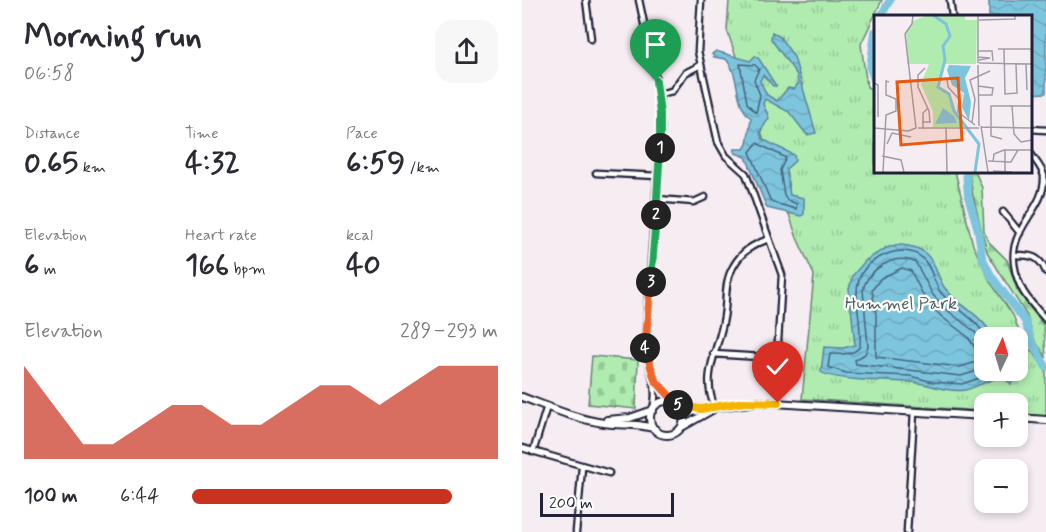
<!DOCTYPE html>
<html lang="en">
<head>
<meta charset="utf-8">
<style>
	:root { --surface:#fff; --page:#f7f7f7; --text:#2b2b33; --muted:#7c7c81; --accent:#c8321e }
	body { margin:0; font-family:Mynerve,sans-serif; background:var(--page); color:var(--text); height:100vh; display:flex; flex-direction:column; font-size:22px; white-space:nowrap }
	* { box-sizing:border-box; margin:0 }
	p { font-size:20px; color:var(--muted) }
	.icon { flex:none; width:33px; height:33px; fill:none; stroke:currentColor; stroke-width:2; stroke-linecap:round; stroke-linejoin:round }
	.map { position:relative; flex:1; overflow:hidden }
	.panel { display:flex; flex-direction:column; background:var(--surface); width:522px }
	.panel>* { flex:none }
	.needle { width:39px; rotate:4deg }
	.tools { position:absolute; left:452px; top:327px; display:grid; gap:12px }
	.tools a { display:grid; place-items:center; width:54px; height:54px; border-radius:12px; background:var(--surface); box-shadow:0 3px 9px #0003; font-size:30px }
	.scale { position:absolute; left:18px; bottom:15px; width:134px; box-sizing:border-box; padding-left:6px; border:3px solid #22223b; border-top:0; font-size:16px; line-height:21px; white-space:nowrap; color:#22223b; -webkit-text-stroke:4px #fff; paint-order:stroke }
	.pin { position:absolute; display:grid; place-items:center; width:51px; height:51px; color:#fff; margin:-62px -26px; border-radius:50% 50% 50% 0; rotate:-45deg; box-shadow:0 0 6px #0007 }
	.pin .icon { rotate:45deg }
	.km { position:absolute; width:30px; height:30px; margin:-15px; border-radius:50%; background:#222; color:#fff; font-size:16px; line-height:30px; text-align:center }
	.round { display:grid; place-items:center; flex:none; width:63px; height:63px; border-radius:18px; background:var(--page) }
	.overview { display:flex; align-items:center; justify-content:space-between; height:102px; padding:0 24px }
	h1 { font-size:33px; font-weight:800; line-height:45px }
	.metrics { display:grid; grid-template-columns:repeat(3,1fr); gap:9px; height:102px; padding:6px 24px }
	.metrics div { display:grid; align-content:center }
	.metrics b { font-size:30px; font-weight:800 }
	.metrics small { font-size:16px; font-weight:400 }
	.metrics p { font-size:16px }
	.chart { height:168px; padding:12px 24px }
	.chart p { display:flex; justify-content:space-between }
	.chart svg { width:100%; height:108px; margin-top:6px; fill:var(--accent); opacity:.7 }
	ul { padding:0 24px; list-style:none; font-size:20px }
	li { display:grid; grid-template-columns:96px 72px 1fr; align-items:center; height:45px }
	li i { height:15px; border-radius:8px; background:var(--accent) }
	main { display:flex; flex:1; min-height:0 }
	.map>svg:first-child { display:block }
	.forest { fill:url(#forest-firs); stroke:#698676; stroke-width:1.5 }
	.cemetery { fill:url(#cemetery-stones); stroke:#698676; stroke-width:1.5 }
	.park { fill:url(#park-tufts); stroke:#698676; stroke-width:1.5; fill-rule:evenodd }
	.water { fill:url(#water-waves); stroke:#59849c; stroke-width:1.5 }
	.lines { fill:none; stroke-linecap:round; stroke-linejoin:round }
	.shore { stroke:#46637c; stroke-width:1.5 }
	.river { stroke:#7dc5dd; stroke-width:8 }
	.minor-casing { stroke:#22223b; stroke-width:9 }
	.tertiary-casing { stroke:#22223b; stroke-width:10 }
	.minor { stroke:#fff; stroke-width:4.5 }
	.tertiary { stroke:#fff; stroke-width:6 }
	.split-1-casing { stroke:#fff; stroke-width:12 }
	.split-2-casing { stroke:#fff; stroke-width:12 }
	.split-3-casing { stroke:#fff; stroke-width:12 }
	.split-4-casing { stroke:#fff; stroke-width:12 }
	.split-5-casing { stroke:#fff; stroke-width:12 }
	.split-6-casing { stroke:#fff; stroke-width:12 }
	.split-7-casing { stroke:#fff; stroke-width:12 }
	.split-1 { stroke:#22a559; stroke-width:8 }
	.split-2 { stroke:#22a559; stroke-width:8 }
	.split-3 { stroke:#22a559; stroke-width:8 }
	.split-4 { stroke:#f0652b; stroke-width:8 }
	.split-5 { stroke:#f0652b; stroke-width:8 }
	.split-6 { stroke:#f5b400; stroke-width:8 }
	.split-7 { stroke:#f5b400; stroke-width:8 }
	.labels { text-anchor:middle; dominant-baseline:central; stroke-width:4.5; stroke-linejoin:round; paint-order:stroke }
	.park-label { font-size:18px; fill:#4d5e5e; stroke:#fff }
	.inset-river { fill:none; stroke:#7dc5dd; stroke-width:3 }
	.inset-road { fill:none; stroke:#a19ca9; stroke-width:1.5 }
	.view { fill:#e8590c; fill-opacity:0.15; stroke:#e8590c; stroke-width:3 }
	.inset-edge { fill:none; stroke:#22223b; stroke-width:3 }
</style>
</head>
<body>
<main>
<section class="panel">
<div class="overview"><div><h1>Morning run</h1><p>06:58</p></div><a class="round"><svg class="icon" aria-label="share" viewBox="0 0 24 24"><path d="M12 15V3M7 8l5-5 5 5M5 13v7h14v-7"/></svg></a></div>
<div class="metrics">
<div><p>Distance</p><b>0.65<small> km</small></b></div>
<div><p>Time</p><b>4:32</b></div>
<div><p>Pace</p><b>6:59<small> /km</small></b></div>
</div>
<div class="metrics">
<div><p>Elevation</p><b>6<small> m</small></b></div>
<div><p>Heart rate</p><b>166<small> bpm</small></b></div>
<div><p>kcal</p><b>40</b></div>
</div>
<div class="chart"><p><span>Elevation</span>289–293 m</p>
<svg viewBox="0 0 160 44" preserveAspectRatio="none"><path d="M0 44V6L10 22L20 38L30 38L40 30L50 22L60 22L70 30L80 30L90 22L100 14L110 14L120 22L130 14L140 6L150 6L160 6V44z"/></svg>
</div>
<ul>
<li><b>100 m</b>6:44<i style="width:85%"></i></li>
</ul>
</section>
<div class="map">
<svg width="524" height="532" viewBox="0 0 524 532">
	<defs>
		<pattern id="forest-firs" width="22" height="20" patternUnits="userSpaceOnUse" patternTransform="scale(1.5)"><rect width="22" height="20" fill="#b0ebb0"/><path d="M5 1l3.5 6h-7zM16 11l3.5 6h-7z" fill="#97c998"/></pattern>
		<pattern id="cemetery-stones" width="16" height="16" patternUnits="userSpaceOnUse" patternTransform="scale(1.5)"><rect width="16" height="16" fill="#b0ebb0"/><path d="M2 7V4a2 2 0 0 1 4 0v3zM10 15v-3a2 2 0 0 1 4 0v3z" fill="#97c998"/></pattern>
		<pattern id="park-tufts" width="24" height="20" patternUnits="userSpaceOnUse" patternTransform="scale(1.5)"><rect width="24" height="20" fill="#b0ebb0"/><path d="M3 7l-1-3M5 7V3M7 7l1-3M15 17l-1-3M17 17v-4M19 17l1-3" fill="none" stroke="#97c998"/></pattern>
		<pattern id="water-waves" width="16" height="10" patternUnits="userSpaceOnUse" patternTransform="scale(1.5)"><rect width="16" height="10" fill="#7dc5dd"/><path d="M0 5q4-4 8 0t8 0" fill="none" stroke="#6ca9bf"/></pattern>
	</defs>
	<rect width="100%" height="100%" fill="#f6edf3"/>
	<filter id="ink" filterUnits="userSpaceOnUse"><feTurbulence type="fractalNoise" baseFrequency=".0167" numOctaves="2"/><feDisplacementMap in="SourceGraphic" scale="12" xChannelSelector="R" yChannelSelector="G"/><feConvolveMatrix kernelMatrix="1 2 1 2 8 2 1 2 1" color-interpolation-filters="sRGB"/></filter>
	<g filter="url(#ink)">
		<path class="forest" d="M447,171H453L460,188L462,231L466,241L485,260L495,290L522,326L524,358L512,339L505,316L465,252L451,196Z"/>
		<path class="cemetery" d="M70,356L116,360L114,409L66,404Z"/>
		<path class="park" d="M207,0H360L339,44L345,87L353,91V171H433L451,245L469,283L491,315L501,341L524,369V416L495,414V404H462V411L280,399L292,275L275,238L205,30ZM462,338H495V370H462Z"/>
		<path class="water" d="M467,0H524V93L508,94V16H467Z
			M250,32L258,37L272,57L294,133L285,135L267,112L243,99L241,104L247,118L238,132L240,139L272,155L273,161L264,169L268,195L282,198V214L279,216L245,208L224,157L213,153L212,149H222L225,144L229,118C211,103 219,76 204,59L192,57L190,54L194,51L228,61L233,56L237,59L254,86H251L241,75L238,81L245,95L255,101L266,88L272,89L276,84L275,75L249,39Z
			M378,245C387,246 397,247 404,254C414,263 415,276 422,287C437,307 460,314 471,337L462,338V370L486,371L491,381L489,384C476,370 459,387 443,390C424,393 407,383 389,382C370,381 312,381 299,372L302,347L321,348L333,345L327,289L331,275L344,260L364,248Z"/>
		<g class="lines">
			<path class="shore" d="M218,64L233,65L237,69L232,80L238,95L234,113L225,103Z
				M235,143L264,158L258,170L262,195L265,200L275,204L274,209L249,202L228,152Z
				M380,268L389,271L404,301L420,317L446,337L459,357L458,361L438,367L354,357V315L350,290L359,278Z
				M464,338C455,318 433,309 419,293C411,282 410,266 399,257C391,250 378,250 368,253C317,270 341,308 338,346C332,356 319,354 308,354L306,367L324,373L388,376L411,382L440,384L481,370
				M462,348L453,332L425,310L411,295L394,263C373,252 346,269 341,290L346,346L343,354L333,360L334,364L439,376L462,369"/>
			<path class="river" d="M359,16L368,0
				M353,32L348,68L353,82
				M444,171L446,196L456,230L460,257L470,277L503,321L509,340L524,367"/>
			<g class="minor-casing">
				<path id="minor" d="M64,0L69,39
					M117,0L137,94L139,127L123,341C124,366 138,384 131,409
					M179,0L176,51L196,142L204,156L224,174L260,275L255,358L191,354
					M428,0L430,16
					M137,94L150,91L163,73L179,65
					M508,129L524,130
					M508,152C512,160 520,167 522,176C524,216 473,230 499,287C504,299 516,310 524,320
					M74,173L136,176
					M135,199L172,202L183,197
					M481,212L498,233
					M494,255C509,255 518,256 524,272
					M133,380L152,403
					M193,408C178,374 197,350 202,317C205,300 202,282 211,267C220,251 230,245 247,239
					M0,448L87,473
					M11,452L25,406
					M54,532L60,467
					M385,532L392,412"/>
			</g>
			<g class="tertiary-casing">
				<path id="tertiary" d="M0,397C27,407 53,419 82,423C100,426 116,422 133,429
					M128 418a17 17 0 1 1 34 0a17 17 0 1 1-34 0Z
					M155,404L179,409L236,402L462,416
					M495,418L524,420
					M85,420L108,418L131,410
					M160,427L190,410"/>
			</g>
			<use href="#minor" class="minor"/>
			<use href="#tertiary" class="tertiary"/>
		</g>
	</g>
	<g class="lines" filter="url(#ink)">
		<g class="split-1-casing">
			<path id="split-1" d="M134,81L138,114V148"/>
		</g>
		<g class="split-2-casing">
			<path id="split-2" d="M134,215L138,148"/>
		</g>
		<g class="split-3-casing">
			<path id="split-3" d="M129,282L134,215"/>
		</g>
		<g class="split-4-casing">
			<path id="split-4" d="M123,348L129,282"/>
		</g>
		<g class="split-5-casing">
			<path id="split-5" d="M123,348L133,380L156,405"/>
		</g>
		<g class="split-6-casing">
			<path id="split-6" d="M156,405L179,409L222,402"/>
		</g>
		<g class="split-7-casing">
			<path id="split-7" d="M222,402L256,403"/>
		</g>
		<use href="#split-1" class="split-1"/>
		<use href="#split-2" class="split-2"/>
		<use href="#split-3" class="split-3"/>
		<use href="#split-4" class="split-4"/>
		<use href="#split-5" class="split-5"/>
		<use href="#split-6" class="split-6"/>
		<use href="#split-7" class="split-7"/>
	</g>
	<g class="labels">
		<g class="park-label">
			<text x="379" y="304">Hummel Park</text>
		</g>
	</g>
	<g transform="translate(352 15)">
		<rect width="158" height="158" fill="#f6edf3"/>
		<path d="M54,0H91V5H103L102,49H70L63,70L73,79L80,97L92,112H59V97L47,69L55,49H33L32,16L39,6Z" fill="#b0ebb0"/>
		<path d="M75,50L97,51L91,63L97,87L95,106L88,92L90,78L78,70L73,55ZM69,93L80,101L83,108L61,109Z" fill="#7dc5dd"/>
		<path class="inset-river" d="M59,0L72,9L76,21L69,31L71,45L64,72L75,79L80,96L105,129L101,157"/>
		<path class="inset-road" d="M104,0V48M105,5L141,4V0M124,34H158M130,34L131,79L143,78L142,49M104,36H118L119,46M104,42L116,43L105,45M105,48L158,49M152,49L153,75M104,50L105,111M73,63L74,72L85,84L84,97L101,110M0,68L4,70V102M104,71L119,73L118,80H105M138,90L140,119L147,127L158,125M48,107H56L55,96L44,72V60L51,53M98,108L101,84L96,65L116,56M107,111L114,157M72,112L73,157M107,112L158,113M0,113L35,116M44,113H105M49,114V98L54,93M34,116L42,113L31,19L38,9L39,0M128,124L117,121V91H158M13,129L18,118L37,122M8,141L27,145L30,157M114,146L137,147L144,135M119,147L120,139L130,135H158M119,156L138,157M9,157L12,100L22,96V84L12,80V66L15,67M131,157V135"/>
		<path class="view" d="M84,63L88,125L27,130L23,67Z"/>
		<rect width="158" height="158" class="inset-edge"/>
	</g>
</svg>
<div class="tools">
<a><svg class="needle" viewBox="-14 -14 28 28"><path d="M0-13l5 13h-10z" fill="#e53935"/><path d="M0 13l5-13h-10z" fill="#7c7c81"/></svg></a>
<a>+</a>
<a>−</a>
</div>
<div class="scale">200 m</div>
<div class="pin" style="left:134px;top:81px;background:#1e9e55"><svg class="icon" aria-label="arrive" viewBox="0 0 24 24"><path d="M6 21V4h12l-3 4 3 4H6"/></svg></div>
<div class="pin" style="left:256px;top:403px;background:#d93025"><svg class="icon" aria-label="check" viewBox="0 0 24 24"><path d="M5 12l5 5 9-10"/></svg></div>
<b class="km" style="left:138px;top:148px">1</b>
<b class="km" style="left:134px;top:215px">2</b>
<b class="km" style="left:129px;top:282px">3</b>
<b class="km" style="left:123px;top:348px">4</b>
<b class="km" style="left:156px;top:405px">5</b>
</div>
</main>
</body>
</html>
